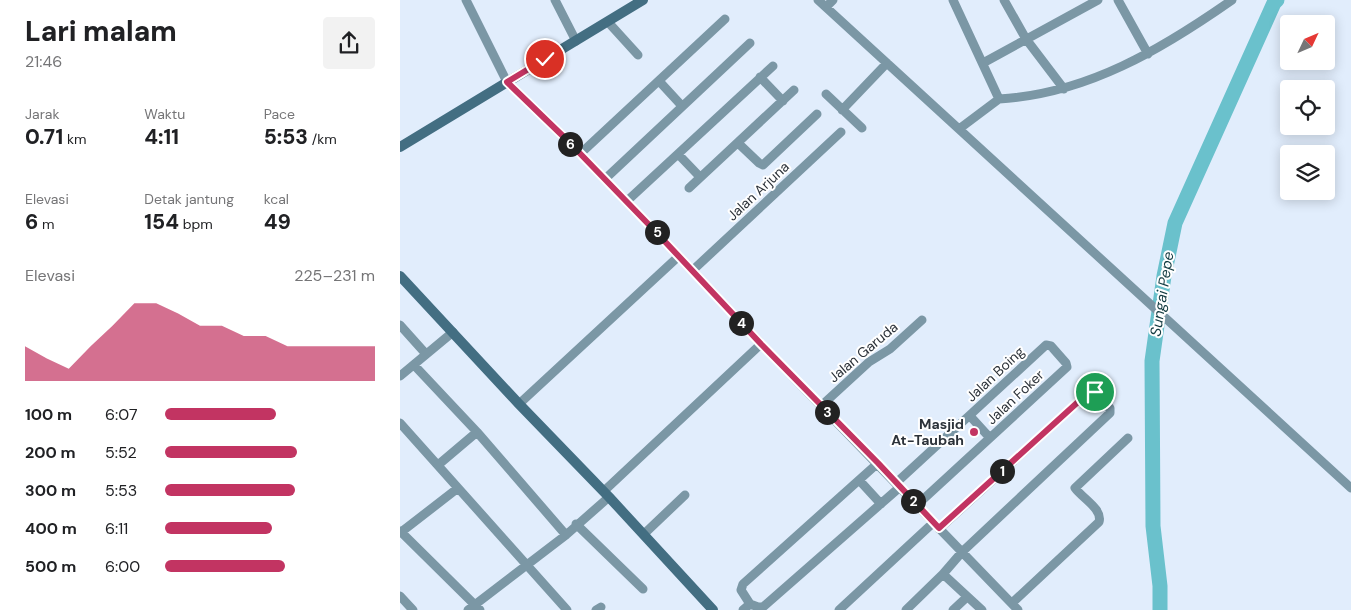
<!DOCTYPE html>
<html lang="id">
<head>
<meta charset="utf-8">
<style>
	:root { --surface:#fff; --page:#f2f2f2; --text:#202124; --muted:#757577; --accent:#c23462 }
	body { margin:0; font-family:"DM Sans",sans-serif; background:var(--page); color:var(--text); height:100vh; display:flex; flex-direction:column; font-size:19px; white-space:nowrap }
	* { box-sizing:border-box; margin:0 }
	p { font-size:16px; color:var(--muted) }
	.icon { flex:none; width:28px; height:28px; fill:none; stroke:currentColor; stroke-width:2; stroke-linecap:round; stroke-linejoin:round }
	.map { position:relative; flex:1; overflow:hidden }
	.side { display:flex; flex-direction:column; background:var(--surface); width:400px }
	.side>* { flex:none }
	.needle { width:32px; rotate:46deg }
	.tools { position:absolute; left:880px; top:15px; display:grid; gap:10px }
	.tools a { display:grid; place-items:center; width:55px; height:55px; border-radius:5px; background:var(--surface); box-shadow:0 2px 12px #0003; font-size:25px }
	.pin { position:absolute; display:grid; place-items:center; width:42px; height:42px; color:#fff; margin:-21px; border:2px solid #fff; border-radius:50%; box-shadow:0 1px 5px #0007 }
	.km { position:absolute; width:25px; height:25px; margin:-12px; border-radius:50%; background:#222; color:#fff; font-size:14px; line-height:25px; text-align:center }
	.round { display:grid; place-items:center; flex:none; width:52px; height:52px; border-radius:5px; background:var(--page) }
	.summary { display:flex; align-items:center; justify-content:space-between; height:85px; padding:0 25px }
	h1 { font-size:28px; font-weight:800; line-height:38px }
	.stats { display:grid; grid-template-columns:repeat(3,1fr); gap:8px; height:85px; padding:5px 25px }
	.stats div { display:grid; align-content:center }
	.stats b { font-size:21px; font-weight:800 }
	.stats small { font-size:14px; font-weight:400 }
	.stats p { font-size:14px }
	.chart { height:140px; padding:10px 25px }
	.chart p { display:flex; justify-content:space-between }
	.chart svg { width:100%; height:90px; margin-top:5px; fill:var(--accent); opacity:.7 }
	ul { padding:0 25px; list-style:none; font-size:16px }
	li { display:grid; grid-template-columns:80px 60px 1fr; align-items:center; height:38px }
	li i { height:12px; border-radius:6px; background:var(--accent) }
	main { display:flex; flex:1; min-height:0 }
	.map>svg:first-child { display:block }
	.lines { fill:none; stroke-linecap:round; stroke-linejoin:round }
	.river { stroke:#6ac1cc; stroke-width:15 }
	.minor { stroke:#7b97a5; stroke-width:9 }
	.secondary { stroke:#436e82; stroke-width:10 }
	.route-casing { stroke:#fff; stroke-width:10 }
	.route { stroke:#c23462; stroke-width:6 }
	.poi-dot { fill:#c23462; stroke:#fff; stroke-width:2 }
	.labels { text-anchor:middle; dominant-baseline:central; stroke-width:4; stroke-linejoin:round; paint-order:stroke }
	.street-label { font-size:14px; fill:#2c3239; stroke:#fff }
	.poi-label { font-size:14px; font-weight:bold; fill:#2c3239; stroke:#fff; text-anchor:end }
	.water-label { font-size:15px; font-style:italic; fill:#123b41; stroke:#fff }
</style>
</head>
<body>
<main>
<section class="side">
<div class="summary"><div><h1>Lari malam</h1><p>21:46</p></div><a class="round"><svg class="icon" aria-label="share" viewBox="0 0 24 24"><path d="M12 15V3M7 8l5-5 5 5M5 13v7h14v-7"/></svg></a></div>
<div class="stats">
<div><p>Jarak</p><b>0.71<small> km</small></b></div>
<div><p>Waktu</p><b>4:11</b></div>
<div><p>Pace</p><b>5:53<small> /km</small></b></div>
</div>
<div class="stats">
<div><p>Elevasi</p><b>6<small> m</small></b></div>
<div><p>Detak jantung</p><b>154<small> bpm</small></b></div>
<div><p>kcal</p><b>49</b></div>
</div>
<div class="chart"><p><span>Elevasi</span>225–231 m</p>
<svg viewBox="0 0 160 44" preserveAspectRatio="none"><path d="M0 44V27L10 33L20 38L30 27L40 17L50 6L60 6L70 11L80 17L90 17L100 22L110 22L120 27L130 27L140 27L150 27L160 27V44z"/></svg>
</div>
<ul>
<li><b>100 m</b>6:07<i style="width:53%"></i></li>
<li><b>200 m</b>5:52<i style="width:63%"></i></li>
<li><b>300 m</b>5:53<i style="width:62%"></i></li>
<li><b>400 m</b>6:11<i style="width:51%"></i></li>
<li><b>500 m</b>6:00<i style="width:57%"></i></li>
</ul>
</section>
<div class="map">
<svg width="951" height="610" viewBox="0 0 951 610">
	<rect width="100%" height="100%" fill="#e1edfc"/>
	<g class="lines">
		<path class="river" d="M760,610V586L753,526L752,361L764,276L775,223L874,3L877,0"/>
		<path class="minor" d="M66,0L107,82L166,139L256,232L361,344L618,610
			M155,0L176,41
			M418,0L951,488
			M553,0L599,99C687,94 762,49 832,0
			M604,0L626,39L664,89
			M718,0L748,54
			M426,7L433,0
			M208,22L238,55
			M583,63L698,0
			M360,77L383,101
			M259,81L282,106
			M426,94L462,128
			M442,110L487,63
			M559,129L599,99
			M338,143L359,163L363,165L417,114
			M180,154L325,19
			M278,154L300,177
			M205,179L350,43
			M289,188L394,90
			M227,201L373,66
			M293,270L441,132
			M0,325L26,354
			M14,365L77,432L166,535
			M0,376L53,332
			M119,404L279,256
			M421,406L469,362L490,349L522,320
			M570,416L590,438
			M0,423L167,610
			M38,465L77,432
			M459,480L481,504
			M496,483L646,345L651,346L666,363L667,367L517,505
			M204,491L361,344
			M176,524L243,589
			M539,529L689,392H695L710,408V413L562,552L543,574
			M0,531L80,610
			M0,533L58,488
			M244,534L285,495
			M0,596L13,610
			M612,603L699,522C703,509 682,498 675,488L728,438
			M350,604L341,590L343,584L478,463
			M68,610L166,535L209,497
			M196,610L201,607
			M343,610L350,604L358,607H363L500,487
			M439,610L533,523
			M506,610L543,574L582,610
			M553,610L567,597"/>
		<path class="secondary" d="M0,147L243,0
			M0,276L119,404L209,497L313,610"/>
	</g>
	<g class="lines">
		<g class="route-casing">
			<path id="route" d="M145,59L107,82L166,139L256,232L361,344L478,463L539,528L689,392H695"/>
		</g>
		<use href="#route" class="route"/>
	</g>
	<circle class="poi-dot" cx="574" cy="432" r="5"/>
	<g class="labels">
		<g class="street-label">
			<text transform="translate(358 191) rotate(-43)">Jalan Arjuna</text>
			<text transform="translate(463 352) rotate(-40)">Jalan Garuda</text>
			<text transform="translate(595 374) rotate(-43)">Jalan Boing</text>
			<text transform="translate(615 397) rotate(-43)">Jalan Foker</text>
		</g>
		<g class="poi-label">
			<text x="564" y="424">Masjid<tspan x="564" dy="16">At-Taubah</tspan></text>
		</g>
		<g class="water-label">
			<text transform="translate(762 294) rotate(-81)">Sungai Pepe</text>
		</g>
	</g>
</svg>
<div class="tools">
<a><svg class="needle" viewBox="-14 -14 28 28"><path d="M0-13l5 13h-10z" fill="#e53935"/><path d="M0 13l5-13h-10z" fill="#757577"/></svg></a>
<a><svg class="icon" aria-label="locate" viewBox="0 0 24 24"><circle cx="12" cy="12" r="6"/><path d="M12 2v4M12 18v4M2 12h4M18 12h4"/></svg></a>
<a><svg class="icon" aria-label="layers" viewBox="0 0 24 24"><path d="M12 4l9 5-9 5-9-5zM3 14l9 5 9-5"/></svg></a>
</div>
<div class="pin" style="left:695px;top:392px;background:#1e9e55"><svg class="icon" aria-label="arrive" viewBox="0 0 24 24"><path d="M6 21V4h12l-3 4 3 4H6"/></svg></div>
<div class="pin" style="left:145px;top:59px;background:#d93025"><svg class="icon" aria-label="check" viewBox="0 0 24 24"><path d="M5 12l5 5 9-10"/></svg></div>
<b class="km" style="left:602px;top:471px">1</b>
<b class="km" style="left:513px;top:501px">2</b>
<b class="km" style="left:427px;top:412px">3</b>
<b class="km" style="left:341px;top:323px">4</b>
<b class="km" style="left:257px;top:232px">5</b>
<b class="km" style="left:170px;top:144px">6</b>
</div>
</main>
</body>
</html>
